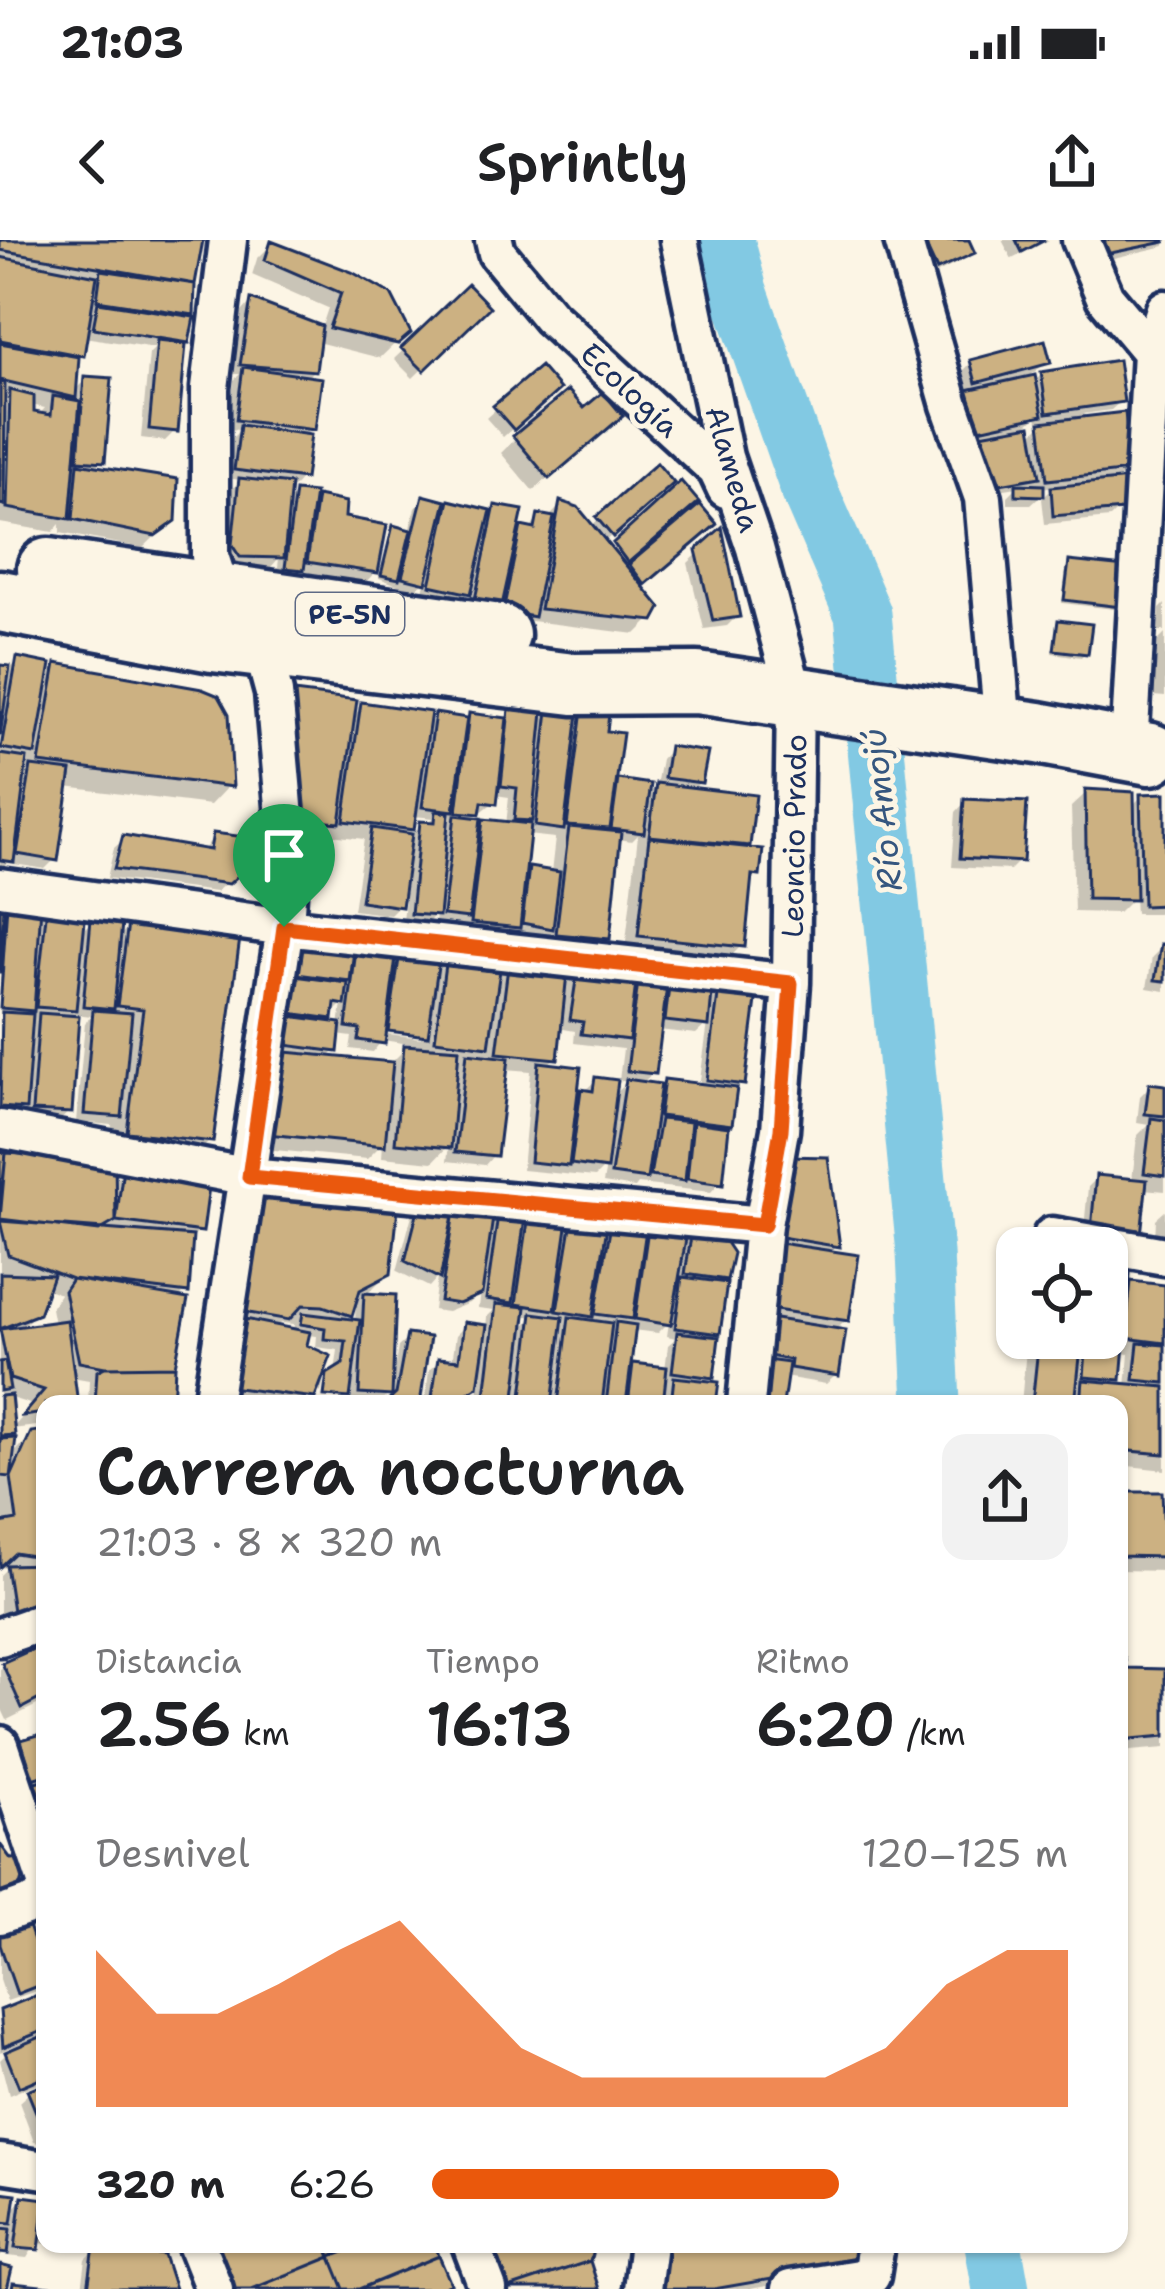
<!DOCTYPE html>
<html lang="es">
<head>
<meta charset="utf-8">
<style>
	:root { --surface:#fff; --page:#f2f2f2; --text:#202124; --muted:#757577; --accent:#ea580c }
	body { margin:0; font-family:"Shantell Sans",sans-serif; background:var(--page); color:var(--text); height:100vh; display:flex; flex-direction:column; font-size:45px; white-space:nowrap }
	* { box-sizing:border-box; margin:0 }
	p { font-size:39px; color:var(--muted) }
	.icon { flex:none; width:66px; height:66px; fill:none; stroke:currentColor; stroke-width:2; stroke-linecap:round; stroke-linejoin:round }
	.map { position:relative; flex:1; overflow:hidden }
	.drawer { position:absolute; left:36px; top:1155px; width:1092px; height:858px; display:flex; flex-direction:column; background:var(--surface); border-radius:24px; box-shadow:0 3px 9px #0004 }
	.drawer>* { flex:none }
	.fabs { position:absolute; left:996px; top:987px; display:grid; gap:24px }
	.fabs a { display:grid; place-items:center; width:132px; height:132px; border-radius:24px; background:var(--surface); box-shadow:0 3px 9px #0004; font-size:60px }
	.pin { position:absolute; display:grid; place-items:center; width:102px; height:102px; color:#fff; margin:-123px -51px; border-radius:50% 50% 50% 0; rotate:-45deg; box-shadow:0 0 12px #0007 }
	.pin .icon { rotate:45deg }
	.round { display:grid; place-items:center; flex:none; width:126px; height:126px; border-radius:24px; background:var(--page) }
	.overview { display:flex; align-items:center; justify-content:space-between; height:204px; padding:0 60px }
	h1 { font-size:66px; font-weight:600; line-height:90px }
	.metrics { display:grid; grid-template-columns:repeat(3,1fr); gap:18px; height:204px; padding:12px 60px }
	.metrics div { display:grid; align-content:center }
	.metrics b { font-size:60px; font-weight:600 }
	.metrics small { font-size:33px; font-weight:400 }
	.metrics p { font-size:33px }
	.chart { height:336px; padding:24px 60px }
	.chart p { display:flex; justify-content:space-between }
	.chart svg { width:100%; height:216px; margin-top:12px; fill:var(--accent); opacity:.7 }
	ul { padding:0 60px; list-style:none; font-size:39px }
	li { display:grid; grid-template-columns:192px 144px 1fr; align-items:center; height:90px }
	li i { height:30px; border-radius:15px; background:var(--accent) }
	.status { display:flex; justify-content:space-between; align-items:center; height:84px; padding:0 60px; background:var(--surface); direction:ltr }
	.status svg { height:33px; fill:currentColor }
	header { display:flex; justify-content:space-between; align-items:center; height:156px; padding:0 60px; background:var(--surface); font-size:54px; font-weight:600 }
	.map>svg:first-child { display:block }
	.shadow { fill:#0003; fill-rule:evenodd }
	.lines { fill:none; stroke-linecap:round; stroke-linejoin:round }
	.river { stroke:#82c9e3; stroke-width:57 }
	.building { fill:#ccb182; stroke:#1b2f5e; stroke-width:3 }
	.minor-casing { stroke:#1b2f5e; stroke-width:45 }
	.trunk-casing { stroke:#1b2f5e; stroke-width:69 }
	.minor { stroke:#fcf5e5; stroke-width:36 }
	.trunk { stroke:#fcf5e5; stroke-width:60 }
	.route-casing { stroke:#fff; stroke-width:24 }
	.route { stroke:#ea580c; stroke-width:15 }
	.labels { text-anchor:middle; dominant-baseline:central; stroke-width:10; stroke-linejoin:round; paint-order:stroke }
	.shield { fill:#fcf5e5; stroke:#5e6a86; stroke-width:3 }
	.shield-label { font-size:27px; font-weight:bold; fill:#1b2f5e }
	.street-label { font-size:30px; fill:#1b2f5e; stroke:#fcf5e5 }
	.water-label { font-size:33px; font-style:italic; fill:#35567f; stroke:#fcf5e5 }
</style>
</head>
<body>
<div class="status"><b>21:03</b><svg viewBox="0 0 49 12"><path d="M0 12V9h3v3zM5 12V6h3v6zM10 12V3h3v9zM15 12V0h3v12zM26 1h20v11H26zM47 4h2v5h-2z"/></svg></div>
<header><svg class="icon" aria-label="back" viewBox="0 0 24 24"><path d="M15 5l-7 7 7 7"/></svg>Sprintly<svg class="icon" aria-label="share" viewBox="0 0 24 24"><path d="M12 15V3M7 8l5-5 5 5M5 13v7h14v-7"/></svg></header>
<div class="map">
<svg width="1165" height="2049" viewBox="0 0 1165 2049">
	<rect width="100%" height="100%" fill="#fcf5e5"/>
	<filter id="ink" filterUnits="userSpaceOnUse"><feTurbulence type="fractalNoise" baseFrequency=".00833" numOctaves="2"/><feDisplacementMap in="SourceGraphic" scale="24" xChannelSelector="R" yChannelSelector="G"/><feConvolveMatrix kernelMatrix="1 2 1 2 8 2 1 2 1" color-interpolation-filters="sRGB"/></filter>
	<g filter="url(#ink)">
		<path class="shadow" d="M0,0H200L191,73L185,79L186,101L183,105L175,191L165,201L141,198L149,114L155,108L84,97L81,115L76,120L73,152L85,140L102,220L94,228L173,279L143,308L60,293V284L53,292L0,283ZM31,165L45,168L38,176L32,175Z
			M910,0H965L971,12L961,21L928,38Z
			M1002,0H1049L1012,19Z
			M1088,0H1165V6L1092,23Z
			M272,4L407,92L380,118L317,102L314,130L305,139L312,188L303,197L302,238L293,248L287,247L286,264L296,254L343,264L341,279L377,330L366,342L299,331L292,338L277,336L279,318L271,327L230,325L224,316L230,251L241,240L226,238L232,198L240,190L228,189L234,140L240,134H233L242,72L251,62L321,89L328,68L252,35L257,19Z
			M468,48L486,67L413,138L394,119Z
			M972,122H1048L1031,134L1033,143L1042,134L1121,161L1111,170L1084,174L1128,230L1114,244L1120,268L1110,278L1045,284L1042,259L1055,246L1041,248V255L1031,264H1008V256L1017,247L974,254L958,162L967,153L962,132ZM1037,176L1038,181L1046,180L1030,196L1028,184Z
			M540,130L547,158L503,197L486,178Z
			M584,172L604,190L533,251L501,213L515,199Z
			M657,227L661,252L603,303L610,311L680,245L713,284L640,347L651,379L636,394L466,373L471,350L459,362L422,354L426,340L414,351L379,338L390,293L394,289L409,292L415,268L424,258L440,274L450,263L492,273L496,268L516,289L529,291L539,277L547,279L561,265L590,287Z
			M720,293L737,376L727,386L704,389L688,323Z
			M1070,324L1118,365L1114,369L1062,363L1066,328Z
			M1165,364V391H1158L1160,369Z
			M1059,383L1085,413L1081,417L1052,413Z
			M1165,394V457L1153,456L1158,401Z
			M18,421L45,438L57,426L229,545L210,565L66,547L55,619L45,629L8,623L0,630V428L10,429Z
			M362,465L426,487L436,477L502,481L511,472L539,482L549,473L574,482L583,473L603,494L612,549L619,542L646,557L656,546L661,519L670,509L700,542L692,550L753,557L746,610L757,635L748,644L742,705L727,720L625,710L638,595L632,601L617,599L607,698L593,713L511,692L502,701L458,696L459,687L435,684L436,674L426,684L403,682L405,660L390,675L353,670L364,599L331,595L332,587L322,596L277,593ZM495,555L509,557L506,585L484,582L476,590L471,580L494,562ZM414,576L434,578L411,594ZM527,595L555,598L551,633L530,630L522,637Z
			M1086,553L1131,567L1141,557L1165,556V667L1158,674H1135L1134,657L1118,673L1074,672L1071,567Z
			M965,562L1020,620L1010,630L952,627L956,572Z
			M214,596L240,630L216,652L107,638L114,608L124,599L203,611Z
			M8,667L38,680L48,669L81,693L92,682L118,698L129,686L210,901L191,920L109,910L112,885L76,882L85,783L91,776L76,774L69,872L59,881L24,879L25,866L13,877L0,876V669L2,673Z
			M358,706L448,712L496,737L511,722L562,747L579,730L721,743L742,843L734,852L720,942L711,952L638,944L635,948L603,943L606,926L595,937L522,930L531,831L505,829L494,915L485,925L447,921L449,905L433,922L382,917L383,903L367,919L254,908L285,708ZM342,764L339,786L323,784L333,773ZM708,783L699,847L641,844L653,833L658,790L696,794ZM372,786L422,792V798L371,792ZM558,788L575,791L574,803L623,809L619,840L629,841L613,856L596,840L574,861L546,826L555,818ZM337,795L352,797L350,809L373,812L382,800L410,804L391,823L327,819L335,811Z
			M1162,707H1165V751L1147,748L1152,717Z
			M1150,846L1165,848V951L1143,949L1083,999L1088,947L1097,938L1132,941L1137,896L1149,884L1137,882L1140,856Z
			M0,914L112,923L113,942L124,931L200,990L190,1001L186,1051L177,1060L170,1164H88L89,1140L72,1137L75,1164H45V1185L12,1189L33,1165L8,1157L11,1194L3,1202L10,1217L32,1195L45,1193V1372L4,1379V1373L0,1376V1335L7,1328L0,1327V1036L10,1035L0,1031ZM45,1048L60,1054L51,1068L54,1084L21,1088L37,1072Z
			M777,929L837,1005L829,1013L846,1080L835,1091L836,1135L826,1144L784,1137L780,1164H746Z
			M422,961L613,983L694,987L725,1038L718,1045L717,1092L710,1099L711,1137L704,1143L713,1164H477L480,1141L460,1159L459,1164H425L429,1130L439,1121L452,1122L456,1095L465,1086L486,1088L487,1077L494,1070L478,1068L480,1051L469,1063L447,1072L433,1070L437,1038L429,1047L397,1031L413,971ZM522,1075L533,1077L520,1090ZM669,1082L667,1096L676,1098L668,1105L665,1130L628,1126L632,1090L658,1093Z
			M242,968L388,1033L365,1056L390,1132H394L398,1107L408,1098L426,1100L417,1164H388L390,1153L379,1164L351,1163L352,1152L343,1161L335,1132L338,1110L316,1107L317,1096L307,1095L304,1107L314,1151L323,1142L321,1153L318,1150L309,1153L304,1164L208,1160ZM356,1060L355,1082L343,1081L350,1074ZM281,1083L294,1084L293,1092L276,1088Z
			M1165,971V1021H1154L1156,979Z
			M1107,1035L1126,1051L1132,1045L1165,1048V1230L1119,1225V1164H1021L1027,1098H1107ZM1120,1113L1129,1114L1126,1147L1112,1145L1118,1139Z
			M1119,1255L1158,1290H1165V1331L1119,1330Z
			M45,1407V1461L7,1480L0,1465V1429Z
			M1119,1421L1123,1431L1165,1432V1508L1119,1512Z
			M45,1496V1630L19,1561L38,1542L23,1547L13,1512L23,1503Z
			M0,1693L45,1742L36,1751L7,1761L0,1740Z
			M45,1755V1840L9,1855L0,1820L14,1806L0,1812V1773Z
			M45,1846V1904L34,1902L19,1862L29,1853Z
			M0,1955L11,1972L23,1959L41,1972L45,1968V2004L37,2002L27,2018L7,2016L8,2009L0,2017Z
			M88,2004H154L146,2016L172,2049H82L86,2019L96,2009L88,2008Z
			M645,2004L852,2031L750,2049H652Z"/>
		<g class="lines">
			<path class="river" d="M726,0L739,51L808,247L863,374L925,1013L932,1164
				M993,2004L1001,2049"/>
		</g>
		<path class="building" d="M0,0H203L195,44L0,10Z
			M923,0H969L975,13L937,30Z
			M1016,0H1045L1022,12Z
			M1098,0H1165V2L1101,15Z
			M271,1L352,32L391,54L411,93L398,104L329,88L341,53L265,20Z
			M0,17L97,36L84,116L0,100Z
			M101,30L195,44L194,75L97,60Z
			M468,44L490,67L424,131L401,108Z
			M251,59L322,86L316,131L240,125Z
			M98,62L194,77L189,103L93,88Z
			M1045,100L1051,123L976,143L970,120Z
			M157,101L186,104L178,192L149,189Z
			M0,103L79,117L76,158L0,140Z
			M1118,120L1124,162L1047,173L1041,132Z
			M540,126L560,149L514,190L493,166Z
			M243,127L322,138L315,190L236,180Z
			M1035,135L1043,175L975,190L967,150Z
			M84,136L112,138L105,222L78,220Z
			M0,142L5,143L4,265L0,264Z
			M10,150L34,156V172L51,175L53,156L80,161L70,279L7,268Z
			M568,150L584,168L603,152L623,176L549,239L513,196Z
			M1125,172L1131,231L1047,240L1040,182Z
			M240,185L311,195L305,239L234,230Z
			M1031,185L1040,237L983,247L975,195Z
			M78,223L178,239L176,281L155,296L73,279Z
			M657,223L674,243L613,297L596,277Z
			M239,238L291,244L284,318L240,317L232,305Z
			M1129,239L1123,270L1053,276L1051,247Z
			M681,241L699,262L628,323L613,303Z
			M1016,244L1044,245V256L1016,255Z
			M295,251L315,253L304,330L285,328Z
			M423,255L446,261L426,343L402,337Z
			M317,256L346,262L345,277L387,285L378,333L307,322Z
			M449,260L491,270L471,354L430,345Z
			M560,261L578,267L661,368L654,381L540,369Z
			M700,264L717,284L645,345L629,324Z
			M495,265L523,270L501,370L474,364Z
			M538,274L554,277L534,377L503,371L521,286L535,289Z
			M393,285L411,290L399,339L381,335Z
			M722,287L740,377L713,381L696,310Z
			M1069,321L1125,327L1121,367L1064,360Z
			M1058,380L1092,384L1088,414L1054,410Z
			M17,417L51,424L35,514L1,508Z
			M56,423L202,449L219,456L229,474L233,547L39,523Z
			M0,425L10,426L0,496Z
			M294,452L357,460L340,583L291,579L284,464Z
			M361,462L431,472L414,590L344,581Z
			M509,469L543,472L532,581L514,580L517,548L501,546Z
			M548,470L578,473L564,590L535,586Z
			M582,470L609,474L607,491L623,493L610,589L567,586Z
			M435,473L467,478L454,571L422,567Z
			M469,473L507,478L497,564L482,562L480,574L457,572Z
			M669,506L708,512L702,543L664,538Z
			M0,514L27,518L14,622L0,620Z
			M31,526L71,531L58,621L17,614Z
			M618,539L651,544L644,593L611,589Z
			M656,543L756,555L750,606L649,596Z
			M1085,549L1134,552L1136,660L1087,659Z
			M1165,553V665L1143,666L1140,554Z
			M964,559L1027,562L1023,622L960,618Z
			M436,571L449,573L439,676L411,674L420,581L435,582Z
			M455,575L481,578L469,678L443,675Z
			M483,579L531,584L520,688L471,683Z
			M569,587L621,592L610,699L556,694Z
			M372,588L412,594L402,667L361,661Z
			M213,593L238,596L243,631L229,644L114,629L123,595L210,610Z
			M649,597L763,609L760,636L752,635L745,707L638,696Z
			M529,627L560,632L553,689L522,683Z
			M7,664L41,666L34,771L0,768Z
			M0,666H4L1,732H0Z
			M47,666L86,670L76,770L36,767Z
			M91,679L122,683L114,769L83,766Z
			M128,683L240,698L213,902L127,892L143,769L117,766Z
			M294,695L355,703L350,741L289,733Z
			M357,703L397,709L385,804L358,800L360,789L346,787Z
			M1161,704H1165V741L1155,740Z
			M401,706L440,712L428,796L388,791Z
			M447,709L502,716L489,807L435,800Z
			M509,719L568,724L558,819L497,813Z
			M578,727L637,735L629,800L581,794L583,782L570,780Z
			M639,733L668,737L656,834L627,831Z
			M287,735L348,743L345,765L335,763L333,779L282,772Z
			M670,737L713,742L709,786L665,781Z
			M720,740L758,745L745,845L707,840Z
			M93,770L132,773L122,877L84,874Z
			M2,772L33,774L26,869L0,867Z
			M39,773L79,776L72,873L32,871Z
			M282,775L341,783L338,812L278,804Z
			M404,805L459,809L451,908L395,903Z
			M275,811L393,822L385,906L267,894Z
			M467,813L509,818L497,916L455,912Z
			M539,822L581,827L569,926L530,922Z
			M595,837L618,840L607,929L571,924L581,849L593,851Z
			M626,839L661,844L647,939L611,934Z
			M664,839L737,848L732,885L659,876Z
			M1149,843L1165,845V876L1145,874Z
			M1151,878L1165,880V936L1144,933Z
			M660,879L691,882L685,941L650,936Z
			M693,882L729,887L723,944L687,939Z
			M0,912L6,913L0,971Z
			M6,913L115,920L116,981L99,991L0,979Z
			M785,916L828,917L840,1007L775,996Z
			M123,928L210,939L203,992L116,981Z
			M1096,935L1147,940L1141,995L1091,990Z
			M260,945L398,968L391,1034L360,1050L352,1076L323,1066L303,1065L289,1080L238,1071Z
			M421,958L456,961L440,1039L405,1021Z
			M456,959L495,964L482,1054L459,1064L440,1061Z
			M530,967L569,973L555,1070L516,1064Z
			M499,968L526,971L513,1063L486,1059Z
			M573,974L608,980L593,1077L557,1071Z
			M612,979L647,983L633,1079L595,1074Z
			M0,981L193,996L189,1053L72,1039L8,1015Z
			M649,982L688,987L671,1085L635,1079Z
			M693,984L717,989L733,1013L727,1040L685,1034Z
			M773,1002L859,1015L849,1081L762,1068Z
			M1107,1032L1130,1034L1121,1140L1084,1137L1087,1098H1107Z
			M0,1033L53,1035L39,1074L0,1089Z
			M682,1037L727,1043L720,1094L675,1088Z
			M72,1039L188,1059L175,1126L105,1127L79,1122L64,1051Z
			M1131,1041L1165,1045V1103L1125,1098Z
			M364,1053L396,1055L392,1156L359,1154Z
			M496,1064L526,1067L514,1164H484Z
			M303,1073L360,1080L350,1158L324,1156L327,1134L343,1124L346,1101L324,1099L325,1088L301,1084Z
			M532,1073L563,1077L552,1164H521Z
			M235,1077L310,1092L307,1105L331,1116L315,1158L221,1146Z
			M569,1077L612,1083L602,1164H558Z
			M763,1077L846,1090L839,1136L790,1128L791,1120L758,1114Z
			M67,1080L78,1164H45V1173L22,1176L44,1150L10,1139L0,1089Z
			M464,1082L487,1085L478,1147L463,1156L462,1164H431L438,1118L459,1120Z
			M616,1082L636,1085L626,1164H606Z
			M677,1092L719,1097L714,1138L672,1132Z
			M407,1094L430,1097L420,1164L388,1161L396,1154Z
			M1039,1098H1082L1075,1164H1032Z
			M1138,1103L1165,1105V1143L1134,1140Z
			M759,1119L789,1123L783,1164H753Z
			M5,1121L10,1149L0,1151V1122Z
			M633,1123L667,1127L663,1164H628Z
			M175,1126L173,1164H95L97,1131L105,1127Z
			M674,1137L719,1142L716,1164H671Z
			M1083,1140L1165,1147V1214L1119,1210V1164H1081Z
			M11,1155L15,1195L0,1196V1156Z
			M45,1190V1318L15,1313L0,1327V1283L17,1280L11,1237L31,1192Z
			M16,1198L11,1237L0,1236V1199Z
			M1119,1252H1162L1165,1317L1119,1316Z
			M45,1324V1365L13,1371L6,1325Z
			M45,1404V1456L22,1468L2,1423Z
			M1119,1418H1125L1126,1428L1165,1429V1496L1119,1500Z
			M45,1493V1535L32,1539L21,1500Z
			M45,1539V1577L32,1543Z
			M0,1604L11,1619L28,1618L15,1664L0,1665Z
			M27,1680L45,1732V1743L17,1754L0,1705V1690Z
			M45,1752V1790L3,1807L0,1770Z
			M45,1795V1836L19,1847L5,1812Z
			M45,1843V1894L27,1850Z
			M0,1952L16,1954L12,1983L0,1982Z
			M22,1956L45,1959L39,2010L15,2008Z
			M0,1988L11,1989L8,2014L0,2013Z
			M210,2004H326L331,2017L252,2049H228Z
			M326,2004H365L331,2017Z
			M365,2004H435L439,2016L359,2049H344L331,2017Z
			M503,2004H595L590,2021L506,2049L491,2009Z
			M655,2004H861L864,2023L714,2049H662Z
			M94,2006L164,2015L175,2049H88Z
			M439,2016L451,2044L441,2049H359Z
			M331,2017L344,2049H252Z
			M590,2021L599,2049H506Z
			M0,2025L12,2028L7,2049H0Z
			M13,2043L68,2049H12Z"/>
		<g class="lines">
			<g class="minor-casing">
				<path id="minor" d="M494,0L497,13L550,77L717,230L726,249
					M679,0L724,217L755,308L795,457L791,743L780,890L763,985L746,1164
					M903,0L950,165L983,258L1003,488
					M1081,0L1105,57L1151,112
					M1129,509L1151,112L1165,69
					M0,647L285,687L791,743
					M0,889L249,937L763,985
					M1052,996L1165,1016
					M212,1164L285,687L289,622L274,453L267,427L230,378L210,316V148L228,0
					M0,1397L45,1381
					M0,1505L45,1639
					M0,1675L45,1659
					M0,1923L45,1930
					M196,2004L214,2049
					M471,2004L488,2049
					M642,2049L648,2004
					M790,2049L871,2036L876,2004"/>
			</g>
			<g class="trunk-casing">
				<path id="trunk" d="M48,329L499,395
					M0,361L213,401L574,444L697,443L1038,493L1150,514"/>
			</g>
			<use href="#minor" class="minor"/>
			<use href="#trunk" class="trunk"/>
		</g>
	</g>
	<g class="lines" filter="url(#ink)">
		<g class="route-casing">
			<path id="route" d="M284,687L791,743L781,890L764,985L249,937Z"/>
		</g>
		<use href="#route" class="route"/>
	</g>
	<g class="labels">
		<rect class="shield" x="296" y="353" width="108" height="42" rx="9"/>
		<g class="shield-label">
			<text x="350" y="374">PE-5N</text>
		</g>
		<g class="street-label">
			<text transform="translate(630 150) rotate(43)">Ecología</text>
			<text transform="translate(733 229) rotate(74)">Alameda</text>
			<text transform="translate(794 596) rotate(-89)">Leoncio Prado</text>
		</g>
		<g class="water-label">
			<text transform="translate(882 570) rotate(-96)">Río Amojú</text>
		</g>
	</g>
</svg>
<div class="fabs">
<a><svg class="icon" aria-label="locate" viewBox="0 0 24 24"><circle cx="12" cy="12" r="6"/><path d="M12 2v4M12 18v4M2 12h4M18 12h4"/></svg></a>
</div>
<div class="pin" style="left:284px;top:687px;background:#1e9e55"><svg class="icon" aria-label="arrive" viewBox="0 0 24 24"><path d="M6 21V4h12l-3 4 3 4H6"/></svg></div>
<section class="drawer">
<div class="overview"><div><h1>Carrera nocturna</h1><p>21:03 · 8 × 320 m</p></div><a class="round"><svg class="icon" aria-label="share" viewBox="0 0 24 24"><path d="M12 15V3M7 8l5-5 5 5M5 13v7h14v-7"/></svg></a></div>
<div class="metrics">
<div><p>Distancia</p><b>2.56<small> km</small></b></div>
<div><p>Tiempo</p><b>16:13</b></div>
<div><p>Ritmo</p><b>6:20<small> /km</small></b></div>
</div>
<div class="chart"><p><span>Desnivel</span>120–125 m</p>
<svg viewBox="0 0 160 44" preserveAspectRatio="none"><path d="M0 44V12L10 25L20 25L30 19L40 12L50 6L60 19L70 32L80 38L90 38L100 38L110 38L120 38L130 32L140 19L150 12L160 12V44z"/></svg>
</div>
<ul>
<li><b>320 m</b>6:26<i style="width:64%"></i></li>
</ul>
</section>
</div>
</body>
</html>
